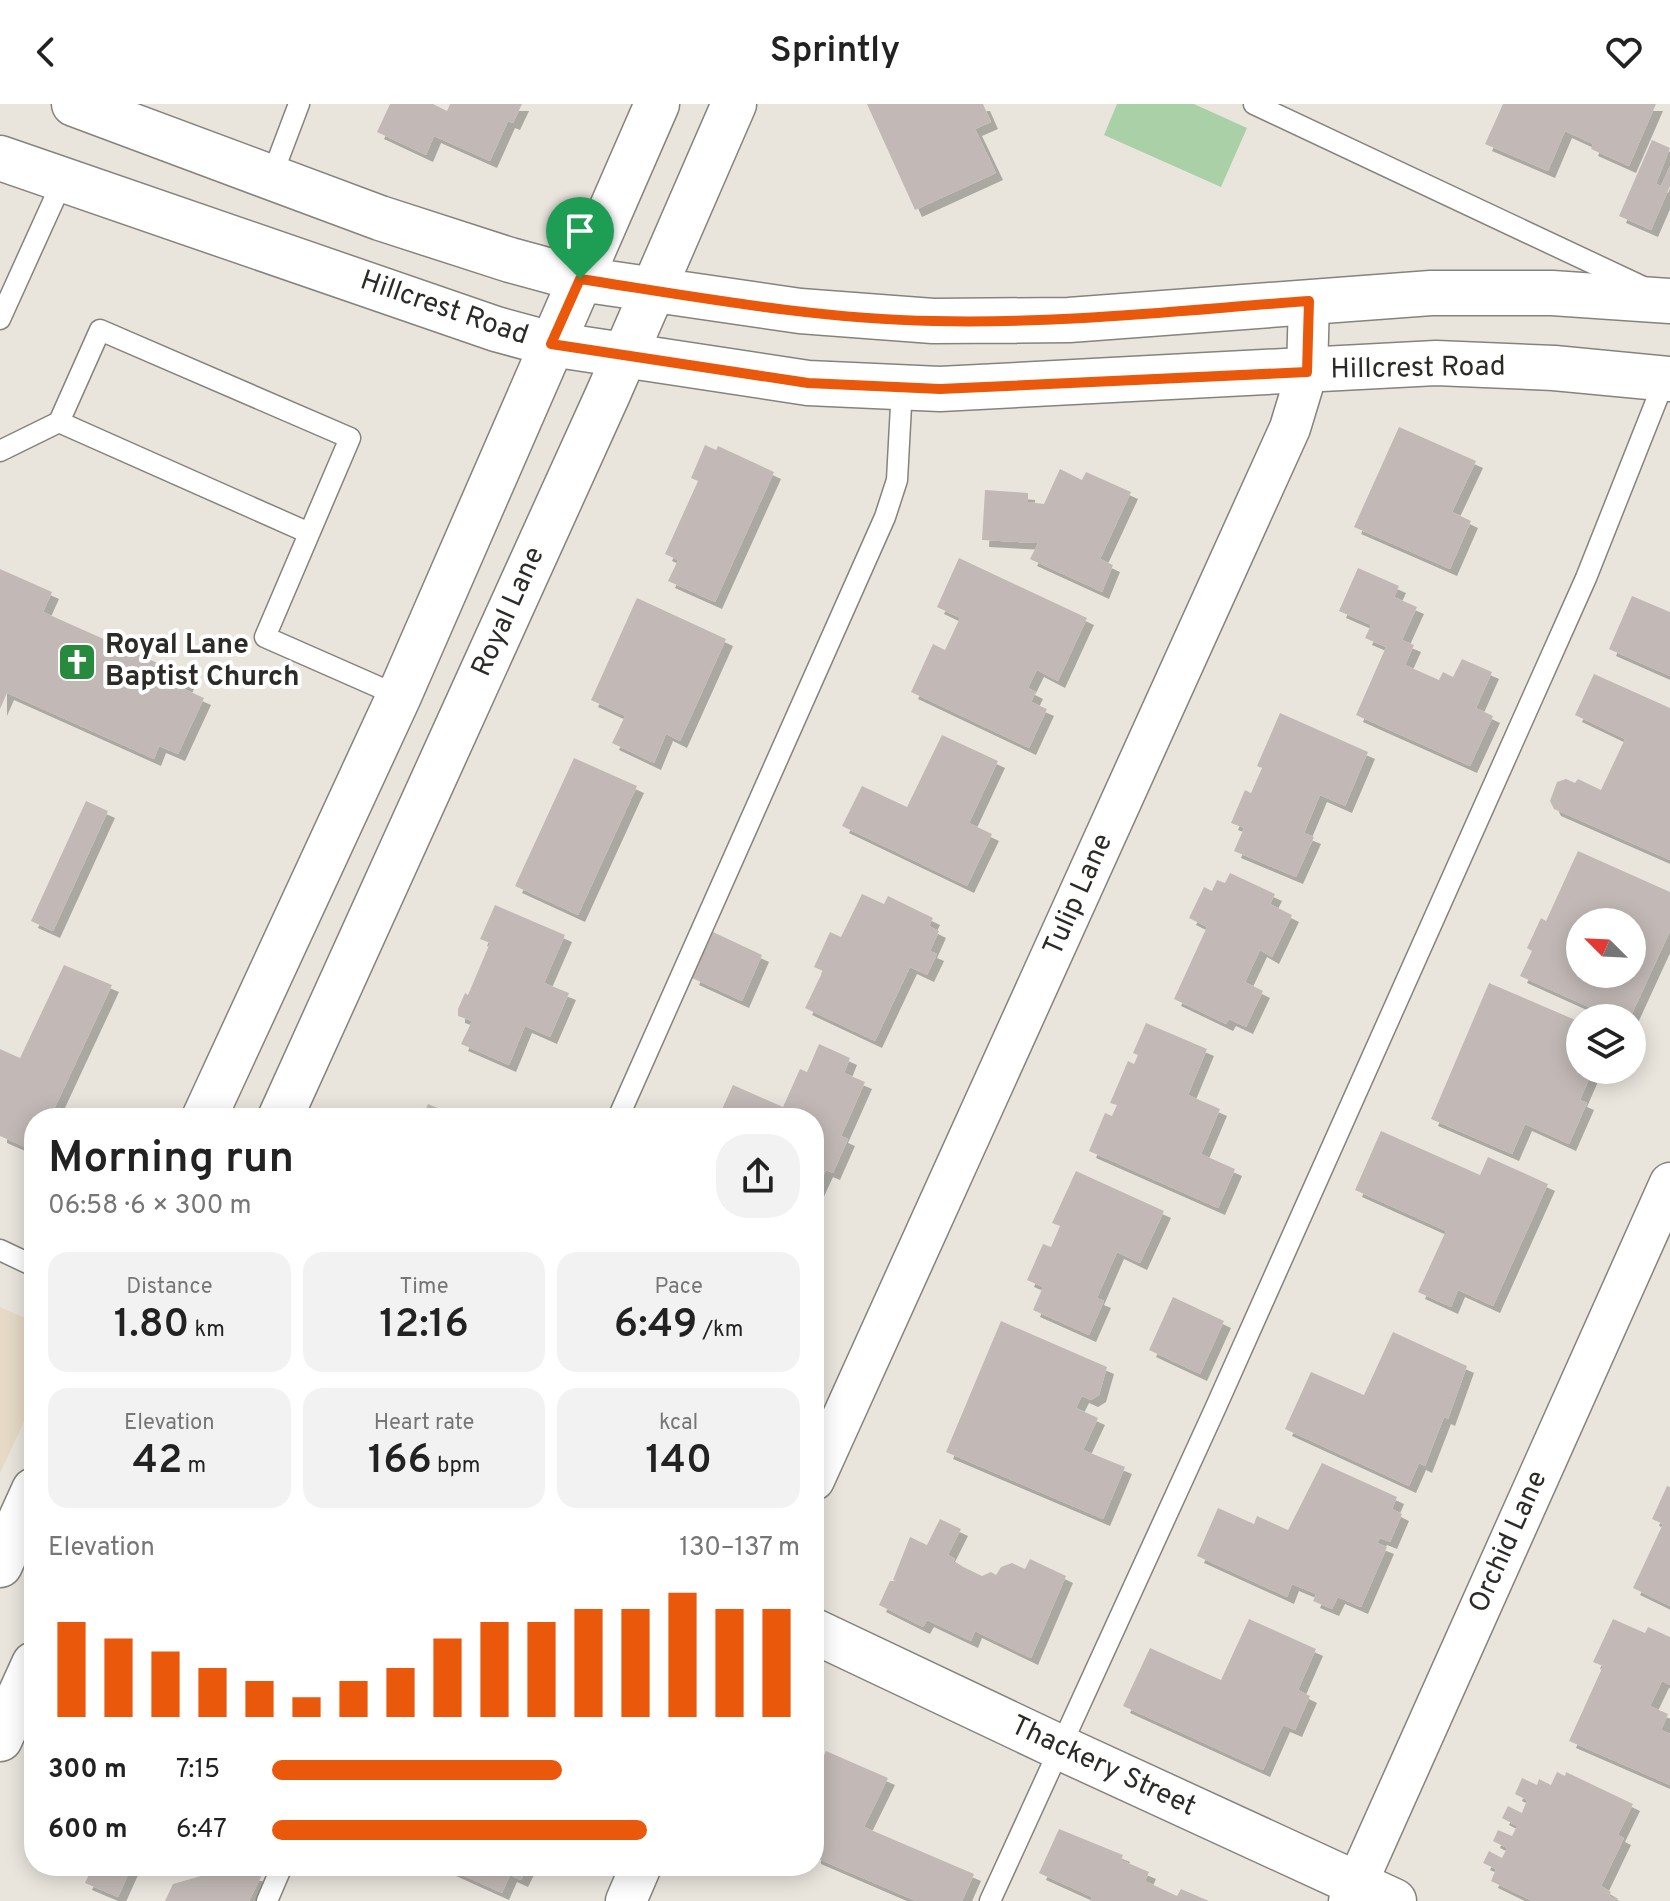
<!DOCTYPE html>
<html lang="en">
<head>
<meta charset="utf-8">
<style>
	:root { --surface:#fff; --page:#f2f2f2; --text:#222; --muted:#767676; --accent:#ea580c }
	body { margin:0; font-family:Overpass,sans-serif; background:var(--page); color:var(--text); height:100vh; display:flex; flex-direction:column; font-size:30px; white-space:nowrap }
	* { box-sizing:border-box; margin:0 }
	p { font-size:26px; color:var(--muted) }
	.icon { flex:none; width:44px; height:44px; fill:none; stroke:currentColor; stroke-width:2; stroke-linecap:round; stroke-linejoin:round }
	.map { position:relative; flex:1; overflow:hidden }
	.panel { position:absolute; left:24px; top:1004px; width:800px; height:768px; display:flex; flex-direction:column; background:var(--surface); border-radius:32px; box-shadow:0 4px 20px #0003 }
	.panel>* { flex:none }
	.needle { width:52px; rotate:294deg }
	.fabs { position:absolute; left:1566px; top:804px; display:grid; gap:16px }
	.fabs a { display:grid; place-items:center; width:80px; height:80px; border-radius:50%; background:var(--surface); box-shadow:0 4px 20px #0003; font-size:40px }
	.pin { position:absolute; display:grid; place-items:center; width:68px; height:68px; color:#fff; margin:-82px -34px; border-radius:50% 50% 50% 0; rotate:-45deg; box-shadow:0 0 8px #0007 }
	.pin .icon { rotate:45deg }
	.round { display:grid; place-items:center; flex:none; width:84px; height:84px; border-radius:32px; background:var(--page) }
	.summary { display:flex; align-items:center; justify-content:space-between; height:136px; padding:0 24px }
	h1 { font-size:44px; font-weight:600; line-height:60px }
	.figures { display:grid; grid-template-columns:repeat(3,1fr); gap:12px; height:136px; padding:8px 24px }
	.figures div { display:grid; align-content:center; border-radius:20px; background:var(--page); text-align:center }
	.figures b { font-size:40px; font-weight:600 }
	.figures small { font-size:22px; font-weight:400 }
	.figures p { font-size:22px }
	.chart { height:224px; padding:16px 24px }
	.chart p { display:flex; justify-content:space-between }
	.chart svg { width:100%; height:144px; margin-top:8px; stroke:var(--accent); stroke-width:6 }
	ul { padding:0 24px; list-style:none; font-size:26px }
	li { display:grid; grid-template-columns:128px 96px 1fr; align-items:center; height:60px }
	li i { height:20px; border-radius:10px; background:var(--accent) }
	header { display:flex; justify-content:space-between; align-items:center; height:104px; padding:0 24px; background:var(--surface); font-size:36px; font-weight:600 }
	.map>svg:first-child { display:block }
	.education { fill:#e6dac6 }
	.green { fill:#a9d0a6 }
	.building { fill:#c2b9b6; fill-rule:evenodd; filter:url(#shadow) }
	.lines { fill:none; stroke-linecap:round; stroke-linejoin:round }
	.service-casing { stroke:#86837c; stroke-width:23 }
	.minor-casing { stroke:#86837c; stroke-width:43 }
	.tertiary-casing { stroke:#86837c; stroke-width:47 }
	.secondary-casing { stroke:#86837c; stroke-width:47 }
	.service { stroke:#fff; stroke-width:20 }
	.minor { stroke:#fff; stroke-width:40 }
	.tertiary { stroke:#fff; stroke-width:44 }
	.secondary { stroke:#fff; stroke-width:44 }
	.route-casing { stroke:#fff; stroke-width:16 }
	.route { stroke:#ea580c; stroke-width:10 }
	.labels { text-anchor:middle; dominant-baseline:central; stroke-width:8; stroke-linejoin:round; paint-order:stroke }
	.street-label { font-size:28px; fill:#2c2b28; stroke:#fff }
	.poi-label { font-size:28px; font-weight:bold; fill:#2c2b28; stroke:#fff; text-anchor:start }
</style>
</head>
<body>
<header><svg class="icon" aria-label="back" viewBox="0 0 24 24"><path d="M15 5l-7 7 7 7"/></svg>Sprintly<svg class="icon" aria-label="heart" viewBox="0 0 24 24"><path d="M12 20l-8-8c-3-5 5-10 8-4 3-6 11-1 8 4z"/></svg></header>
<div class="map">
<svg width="1670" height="1797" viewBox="0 0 1670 1797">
	<defs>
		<filter id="shadow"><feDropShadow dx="7" dy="7" stdDeviation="0" flood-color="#0004"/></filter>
	</defs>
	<rect width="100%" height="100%" fill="#e9e5dd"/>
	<path class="education" d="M0,1203L34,1218V1296L0,1369Z"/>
	<path class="green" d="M1117,0H1194L1247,24L1221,83L1104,31Z"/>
	<path class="building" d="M390,0H433L447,7L450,0H522L513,19L508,17L490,57L434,32L426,51L377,28Z
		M867,0H983L991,18L975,25L996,69L915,106Z
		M1503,0H1656L1629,62L1591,45L1593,40L1565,27L1548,67L1485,40Z
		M1652,36L1670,44L1656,80L1661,82L1670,62V82L1651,126L1619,112Z
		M1399,323L1476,357L1452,408L1471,417L1450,465L1354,423Z
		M705,341L716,346L718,342L774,368L715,498L668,477L678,456L665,450L698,377L691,374Z
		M1060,365L1082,376L1086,368L1131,388L1100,455L1113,461L1102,488L1030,455L1038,439L982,436L985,386L1028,389V398L1044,400Z
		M959,454L1087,514L1058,577L1037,566L1028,584L1036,588L1031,598L1047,605L1029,644L911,588L933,540L945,546L960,514L937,503Z
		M1358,464L1399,482L1394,493L1417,503L1402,536L1414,541L1405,561L1439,576L1443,568L1453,573L1462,555L1492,568L1476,604L1493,612L1470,662L1356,611L1386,543L1365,534L1371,521L1339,507Z
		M0,465L52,488L43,508L189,573L184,585L204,594L178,650L159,642L154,655L7,589L0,605Z
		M1632,492L1670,508V572L1609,545Z
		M637,494L726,535L680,637L666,630L654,659L612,639L625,612L591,596Z
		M1594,570L1670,604V756L1554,705L1550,697L1557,678L1566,675L1575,679L1578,675L1601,686L1625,635L1575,611Z
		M1280,609L1368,648L1345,702L1320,691L1304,729L1314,733L1296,773L1234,747L1244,724L1231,719L1245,686L1251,689L1262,664L1257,662Z
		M942,631L998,657L969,719L992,730L967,782L842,722L862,682L907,703Z
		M574,654L637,682L578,811L515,782Z
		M86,697L108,707L53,827L31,817Z
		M1578,747L1670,788V827L1630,914H1613L1520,872L1532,847L1527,844L1541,814L1546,817ZM1580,818H1632V870H1580Z
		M1230,769L1275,790L1270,800L1292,811L1272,853L1260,846L1245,878L1263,887L1246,923L1229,915L1226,920L1174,895L1207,823L1189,814L1204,783L1212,787L1217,776L1225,779Z
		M862,790L884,800L888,792L933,814L929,822L939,827L930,847L937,850L927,871L910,863L875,937L805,904L823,867L814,863L830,828L841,833Z
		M495,801L565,831L544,879L569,889L550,933L525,922L509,961L461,940L472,917L458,912V905L465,889L468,891L490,839L480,835Z
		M713,828L762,851L742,897L692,874Z
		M64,861L112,881L50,1014H34V1047L0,1032V945L20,954Z
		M1489,879L1580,918V966H1593L1580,996L1587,999L1569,1040L1525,1020L1512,1050L1431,1015Z
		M1146,919L1207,945L1188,991L1220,1005L1201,1050L1235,1065L1218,1104L1089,1047L1105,1009L1112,1012L1117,1001L1110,999L1128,957L1134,960L1138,951L1133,949Z
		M819,940L850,954L844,969L865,978L841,1032L848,1035L833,1069L826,1066L814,1092V1014H718L733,981L783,1003L800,965L807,968Z
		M428,1000L461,1014H422Z
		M1381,1027L1480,1071L1488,1053L1548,1080L1493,1202L1458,1186L1451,1203L1418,1188L1446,1127L1355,1086Z
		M1076,1067L1164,1107L1140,1159L1117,1148L1097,1194L1104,1197L1089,1231L1033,1206L1043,1183L1027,1176L1043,1140L1051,1143L1060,1122L1052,1119Z
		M1173,1193L1224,1217L1200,1270L1149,1246Z
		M1001,1217L1107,1263L1099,1291L1091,1296L1082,1292L1076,1304L1098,1314L1083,1346L1125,1363L1103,1415L946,1348Z
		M1393,1228L1467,1262L1448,1315L1444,1313L1425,1362L1419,1359L1409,1382L1285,1325L1311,1268L1364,1291Z
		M1322,1359L1397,1393L1392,1405L1402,1410L1390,1438L1380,1434L1377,1439L1387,1443L1361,1503L1338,1493L1332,1505L1313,1497L1316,1490L1292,1480L1287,1493L1197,1452L1218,1404L1254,1420L1257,1412L1288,1426Z
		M1667,1382L1670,1383V1502L1633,1484L1663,1420L1652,1415Z
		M940,1415L961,1425L948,1451L955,1455L953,1458L982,1472L991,1468L996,1471L1001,1463L1012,1459L1025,1465L1030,1455L1066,1472L1031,1554L975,1527L971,1537L927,1516L923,1523L879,1501L890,1477H896L893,1476L910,1433L927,1441Z
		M1249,1515L1316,1545L1298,1586L1310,1592L1295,1626L1283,1621L1263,1666L1123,1602L1150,1544L1221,1576Z
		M1613,1515L1645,1529L1648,1523L1670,1533V1581L1662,1577L1650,1602L1668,1610L1661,1626L1670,1630V1681L1569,1637L1603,1562L1593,1558Z
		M826,1647L888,1674L864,1723L974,1770L962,1797H916L814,1753V1674Z
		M1557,1668L1565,1672L1566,1668L1633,1700L1618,1731L1624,1734L1601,1782L1611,1788L1609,1792L1620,1797H1532L1491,1777L1496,1765L1483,1759L1489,1747L1502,1754L1507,1744L1493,1737L1498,1726L1512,1732L1517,1722L1502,1714L1508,1702L1522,1709L1527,1696L1515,1690L1522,1674L1537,1681L1539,1675L1551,1681Z
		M1059,1725L1123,1751L1121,1756L1149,1768L1145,1777L1177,1792L1181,1785L1209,1797H1091L1092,1793L1039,1769Z
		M93,1762H132L118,1793L85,1779Z
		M450,1762H528L521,1776L510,1771L502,1789L449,1765Z
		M222,1766L262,1771L249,1797H165L173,1780Z"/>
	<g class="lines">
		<g class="service-casing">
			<path id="service" d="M1254,0L1641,182
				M271,74L299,0
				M0,215L63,76
				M0,347L59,318
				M309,429L59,318L100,226L350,334L265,533L399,592
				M618,1014L885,413L897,376L902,283
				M0,1146L34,1162
				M267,1797L282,1762
				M990,1797L1215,1305L1586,474L1665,275"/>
		</g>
		<g class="minor-casing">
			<path id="minor" d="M814,1376L1290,324L1307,268L1309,197
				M626,1797L641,1762
				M1349,1797L1670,1079"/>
		</g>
		<g class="tertiary-casing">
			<path id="tertiary" d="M814,1527L1059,1643L1394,1797"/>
		</g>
		<g class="secondary-casing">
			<path id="secondary" d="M74,0L380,114L510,156L580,175L800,207L933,217L1069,216L1431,189H1552L1670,197
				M0,54L496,225L551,240L808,279L940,285L1436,259L1554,264L1670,275
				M204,1014L399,592L657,0
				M280,1014L608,290L734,0
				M0,1461L34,1386
				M0,1635L34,1560"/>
		</g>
		<use href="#service" class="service"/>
		<use href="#minor" class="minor"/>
		<use href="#tertiary" class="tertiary"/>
		<use href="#secondary" class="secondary"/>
	</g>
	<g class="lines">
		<g class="route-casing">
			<path id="route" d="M580,175C697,193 816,215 934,217C1060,220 1184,206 1309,197L1307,268L940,285L808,279L551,240Z"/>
		</g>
		<use href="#route" class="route"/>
	</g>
	<defs>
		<g id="church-square" transform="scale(2)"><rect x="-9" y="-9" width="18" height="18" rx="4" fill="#288a3d" stroke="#fff"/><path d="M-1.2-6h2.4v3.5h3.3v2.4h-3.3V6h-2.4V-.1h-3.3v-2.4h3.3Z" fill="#fff"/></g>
	</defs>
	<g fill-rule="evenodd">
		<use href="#church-square" x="77" y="558"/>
	</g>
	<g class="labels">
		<g class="street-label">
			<text transform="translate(444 205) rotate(19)">Hillcrest Road</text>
			<text transform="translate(1418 265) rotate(-1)">Hillcrest Road</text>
			<text transform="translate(509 508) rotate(-66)">Royal Lane</text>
			<text transform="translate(1079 791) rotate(-66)">Tulip Lane</text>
			<text transform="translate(1509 1438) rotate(-66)">Orchid Lane</text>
			<text transform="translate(1103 1663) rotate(25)">Thackery Street</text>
		</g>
		<g class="poi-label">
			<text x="105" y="542">Royal Lane<tspan x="105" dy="32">Baptist Church</tspan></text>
		</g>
	</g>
</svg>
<div class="fabs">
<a><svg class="needle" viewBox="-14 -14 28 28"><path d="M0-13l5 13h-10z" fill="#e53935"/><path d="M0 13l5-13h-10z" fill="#767676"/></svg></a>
<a><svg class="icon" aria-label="layers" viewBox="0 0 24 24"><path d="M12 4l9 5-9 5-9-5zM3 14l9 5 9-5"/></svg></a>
</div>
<div class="pin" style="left:580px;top:175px;background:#1e9e55"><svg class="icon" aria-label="arrive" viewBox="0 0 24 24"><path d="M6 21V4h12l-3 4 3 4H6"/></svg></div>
<section class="panel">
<div class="summary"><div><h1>Morning run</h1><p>06:58 · 6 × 300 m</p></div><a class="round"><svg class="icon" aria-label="share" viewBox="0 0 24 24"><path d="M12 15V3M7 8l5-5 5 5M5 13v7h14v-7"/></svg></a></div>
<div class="figures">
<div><p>Distance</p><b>1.80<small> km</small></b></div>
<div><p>Time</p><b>12:16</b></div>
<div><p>Pace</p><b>6:49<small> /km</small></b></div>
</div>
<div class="figures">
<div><p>Elevation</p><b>42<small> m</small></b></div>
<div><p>Heart rate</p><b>166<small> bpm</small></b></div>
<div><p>kcal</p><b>140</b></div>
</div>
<div class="chart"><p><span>Elevation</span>130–137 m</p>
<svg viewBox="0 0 160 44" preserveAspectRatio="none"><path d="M5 44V15M15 44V20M25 44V24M35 44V29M45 44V33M55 44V38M65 44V33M75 44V29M85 44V20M95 44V15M105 44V15M115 44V11M125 44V11M135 44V6M145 44V11M155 44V11"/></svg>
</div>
<ul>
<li><b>300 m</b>7:15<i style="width:55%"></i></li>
<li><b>600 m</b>6:47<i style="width:71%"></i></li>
</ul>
</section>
</div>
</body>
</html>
